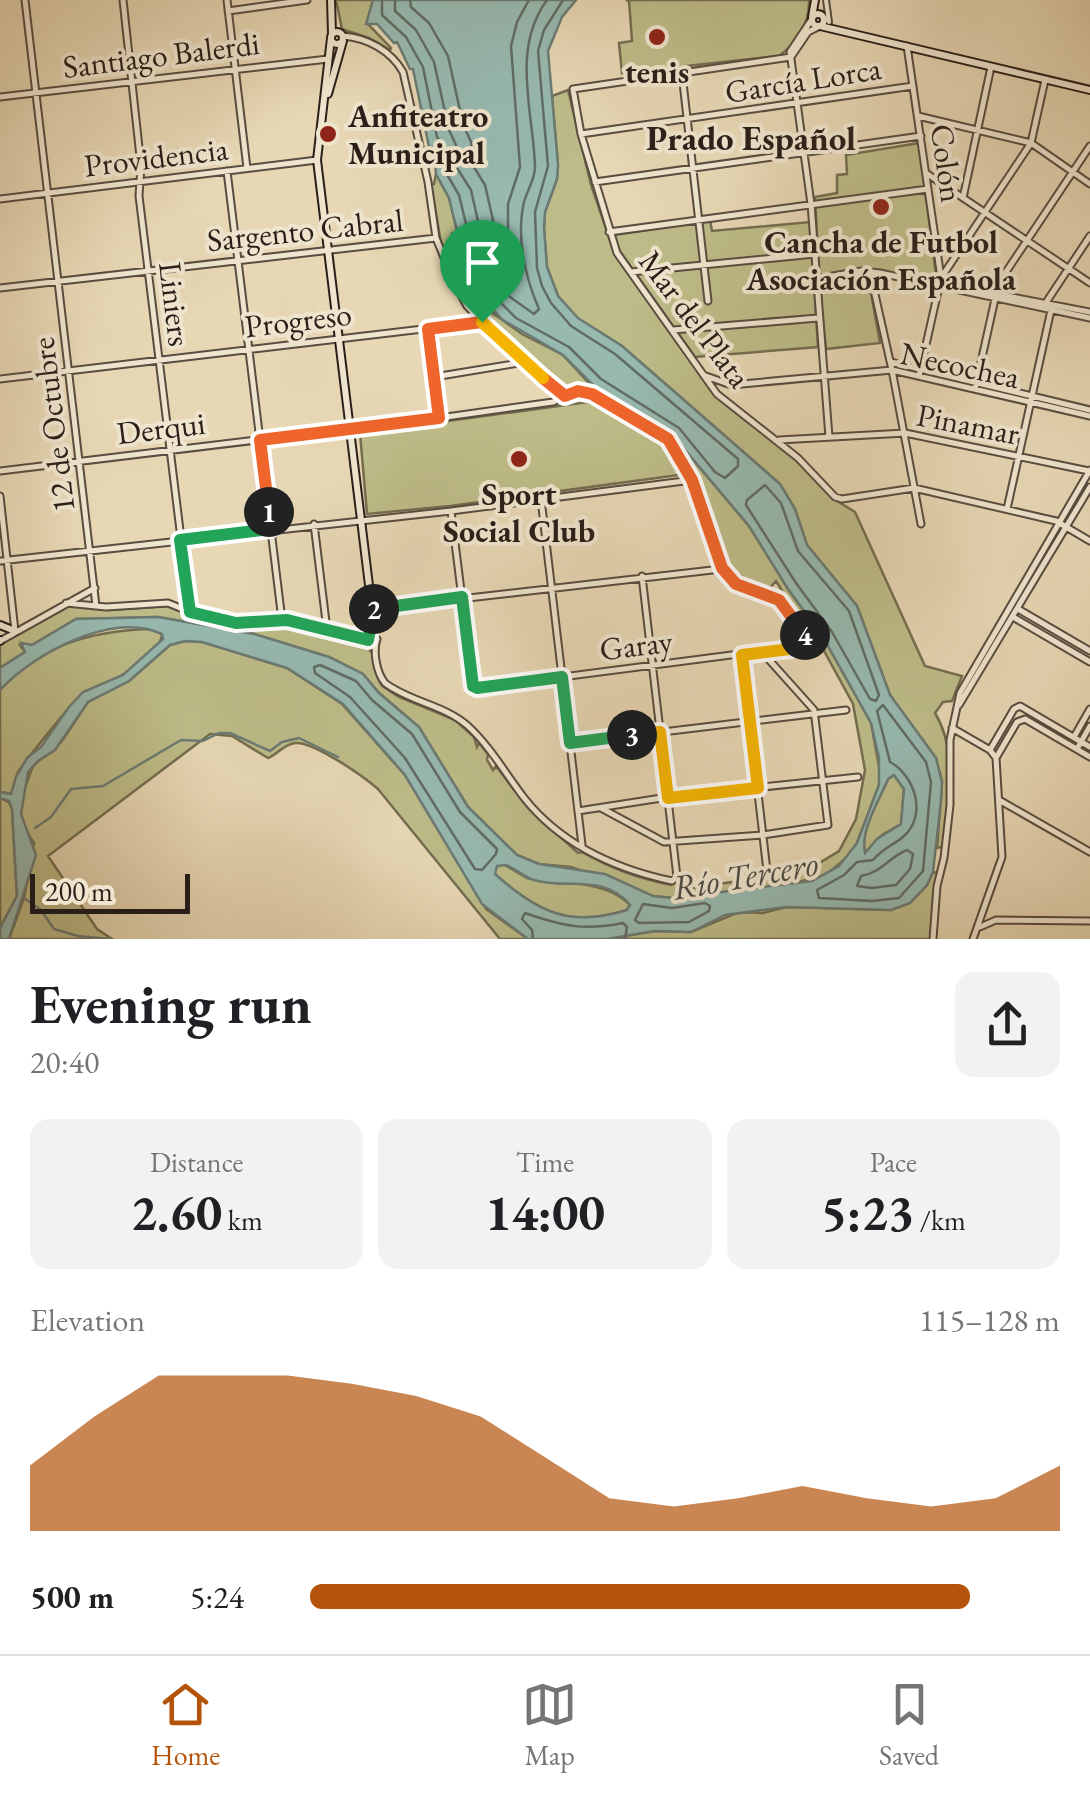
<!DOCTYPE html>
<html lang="en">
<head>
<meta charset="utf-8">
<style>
	:root { --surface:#fff; --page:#f2f2f2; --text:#202124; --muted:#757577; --line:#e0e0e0; --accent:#b45309 }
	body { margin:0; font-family:"EB Garamond",serif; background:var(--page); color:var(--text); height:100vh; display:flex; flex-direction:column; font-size:38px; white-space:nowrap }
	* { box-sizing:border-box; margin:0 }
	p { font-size:32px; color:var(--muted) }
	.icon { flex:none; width:55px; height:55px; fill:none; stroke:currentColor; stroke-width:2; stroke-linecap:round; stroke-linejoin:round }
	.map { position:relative; height:939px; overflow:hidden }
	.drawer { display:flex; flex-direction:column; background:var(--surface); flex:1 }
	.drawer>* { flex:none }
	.scale { position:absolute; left:30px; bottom:25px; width:160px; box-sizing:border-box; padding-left:10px; border:5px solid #2a1e19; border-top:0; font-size:28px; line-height:35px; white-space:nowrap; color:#2a1e19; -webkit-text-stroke:8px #efe5ce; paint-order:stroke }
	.pin { position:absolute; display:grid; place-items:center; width:85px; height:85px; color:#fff; margin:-102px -42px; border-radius:50% 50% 50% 0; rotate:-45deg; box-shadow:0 0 10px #0007 }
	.pin .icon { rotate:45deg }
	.km { position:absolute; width:50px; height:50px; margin:-25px; border-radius:50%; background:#222; color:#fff; font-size:28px; line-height:50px; text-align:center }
	.round { display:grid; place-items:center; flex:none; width:105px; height:105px; border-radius:20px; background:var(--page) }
	.headline { display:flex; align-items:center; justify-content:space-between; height:170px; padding:0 30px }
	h1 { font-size:55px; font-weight:700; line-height:75px }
	.metrics { display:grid; grid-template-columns:repeat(3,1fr); gap:15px; height:170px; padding:10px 30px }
	.metrics div { display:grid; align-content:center; border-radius:20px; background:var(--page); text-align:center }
	.metrics b { font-size:50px; font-weight:700 }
	.metrics small { font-size:28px; font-weight:400 }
	.metrics p { font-size:28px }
	.chart { height:280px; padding:20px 30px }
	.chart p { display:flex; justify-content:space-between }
	.chart svg { width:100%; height:180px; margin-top:10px; fill:var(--accent); opacity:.7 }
	ul { padding:0 30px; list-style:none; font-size:32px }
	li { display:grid; grid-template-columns:160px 120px 1fr; align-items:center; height:75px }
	li i { height:25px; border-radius:12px; background:var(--accent) }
	.menu { display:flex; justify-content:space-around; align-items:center; height:140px; border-top:2px solid var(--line); background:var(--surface); font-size:28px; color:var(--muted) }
	.menu a { display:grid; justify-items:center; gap:5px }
	.menu .current { color:var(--accent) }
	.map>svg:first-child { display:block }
	.green { fill:#bdbc88; stroke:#746d50; stroke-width:2.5 }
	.water { fill:#97b9b0; stroke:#6b7b74; stroke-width:2.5; fill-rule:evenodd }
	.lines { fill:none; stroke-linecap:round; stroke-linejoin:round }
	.shore { stroke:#606c64; stroke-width:2.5 }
	.stream { stroke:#6b7b74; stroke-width:2.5 }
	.pedestrian-casing { stroke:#594c40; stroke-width:8 }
	.minor-casing { stroke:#594c40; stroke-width:9 }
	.secondary-casing { stroke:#2a1e19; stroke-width:10 }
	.pedestrian { stroke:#efe5ce; stroke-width:4 }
	.minor { stroke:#efe5ce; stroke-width:5 }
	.secondary { stroke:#efe5ce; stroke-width:6 }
	.split-1-casing { stroke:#fff; stroke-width:20 }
	.split-2-casing { stroke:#fff; stroke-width:20 }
	.split-3-casing { stroke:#fff; stroke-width:20 }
	.split-4-casing { stroke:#fff; stroke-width:20 }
	.split-5-casing { stroke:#fff; stroke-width:20 }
	.split-6-casing { stroke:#fff; stroke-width:20 }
	.split-1 { stroke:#f0652b; stroke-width:12 }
	.split-2 { stroke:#22a559; stroke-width:12 }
	.split-3 { stroke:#22a559; stroke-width:12 }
	.split-4 { stroke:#f5b400; stroke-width:12 }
	.split-5 { stroke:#f0652b; stroke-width:12 }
	.split-6 { stroke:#f5b400; stroke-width:12 }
	.poi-dot { fill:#8f2418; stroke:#efe5ce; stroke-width:4 }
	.labels { text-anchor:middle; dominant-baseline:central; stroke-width:8; stroke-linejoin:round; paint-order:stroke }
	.street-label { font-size:32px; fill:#2a1e19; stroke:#efe5ce }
	.poi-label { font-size:32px; font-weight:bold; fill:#2a1e19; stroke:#efe5ce }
	.neighbourhood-label { font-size:35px; font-weight:bold; fill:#2a1e19; stroke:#efe5ce }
	.water-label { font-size:35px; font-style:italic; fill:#4b4c46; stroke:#efe5ce }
</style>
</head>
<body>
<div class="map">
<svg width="1090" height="939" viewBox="0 0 1090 939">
	<rect width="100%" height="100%" fill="#e7d7b4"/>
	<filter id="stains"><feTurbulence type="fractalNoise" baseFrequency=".002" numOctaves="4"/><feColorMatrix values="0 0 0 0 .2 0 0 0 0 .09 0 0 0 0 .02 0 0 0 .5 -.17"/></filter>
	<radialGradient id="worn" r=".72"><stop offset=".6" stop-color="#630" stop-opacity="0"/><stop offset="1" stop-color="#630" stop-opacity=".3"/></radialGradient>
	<path class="green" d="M336,0H373L368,24L391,48L390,50L369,38L342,29Z
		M626,0H809C810,22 797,43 779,56L622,73L619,43L632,41L629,1Z
		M568,90L591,185L614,252L716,396L780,445L822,482L834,499L855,512L925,666L962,676L952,701L943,702L935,713C957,749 952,807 942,847L937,848L942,782L936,758L890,695L857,606L807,545L795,509L780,484L622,346L578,319L558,296L547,267L544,228L545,212L557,179L558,165L552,96Z
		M919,143L937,282L863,269L819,275L815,197L837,193V175L847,174L846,155Z
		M436,174L449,198L471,288L494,314L522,334L563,355L588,382L606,394L604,397L583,389L566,393L561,390L484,320L461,292L441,243L431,184H434Z
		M710,220L712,231L810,222L818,347L695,357L619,250L614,235Z
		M863,274L869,282L880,343L826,349L819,283Z
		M588,402L666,444L686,474L450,506L367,514L360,433Z
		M673,436L749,526L788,589L823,637L871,723L880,772L879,785L857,843L852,853L826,875L779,887L672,898L653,896L571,867L539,864L517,855L468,807L419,727L379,693L363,674L329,657L254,634L158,617L76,619L32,645H20L25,652L0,668V645L69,606L109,610L168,606L229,624L288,623L353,639L368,648L375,657L378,678L382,686L399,697L455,720L474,737L477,747L479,743L488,754L487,760L493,770L496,766L529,809L578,853L582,852C612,869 638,878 671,885L682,877L684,889L806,871L839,851L856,819L865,770L853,704L823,649L814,642L776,581L768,590C710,570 717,527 696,476C690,462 678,450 673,436Z
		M149,629L162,634C160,662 94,688 72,705C67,709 22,765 18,772C15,780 15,786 11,794L0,792V690C41,645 90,631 149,629Z
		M185,641L202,642L287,668L342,704L405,775L486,909L528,939H500L378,789C363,776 313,741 295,743C284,744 277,755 268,758L232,736L210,734L48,856L97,929L112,939H9L24,898L34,843L24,828L21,814L22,795L33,766L62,741L88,702L129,681L170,645Z
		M894,775L904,789L901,824L882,835L865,853C859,831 879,801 888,779Z
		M0,798L9,802L12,809L17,896L0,928Z
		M503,864L527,878L561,884L567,881C590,886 613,887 630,905L627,910C570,928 538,913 495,874L494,868Z
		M933,872L938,873L930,939H607L655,931L691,932L739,912L763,913L786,907L891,910L910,903L927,885Z"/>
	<path class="water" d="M373,0H576L562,17L548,51L558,165L557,179L545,212L544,228L547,267L558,296L578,318L622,346L780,484L795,509L807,545L857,606L890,695L936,758L942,782L941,801L933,872L927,885L910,903L891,910L786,907L725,915L691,932L655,931L607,939H528L482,904L405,775L343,704L287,668L202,642L185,641L170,645L129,681L88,702L55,750L38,761L28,772L21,814L36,855L9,939H0V928L17,896L12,809L9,801L0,798V792L11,794L16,777L27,758L41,747L69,707L83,692L123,675L163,639L162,634C114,610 33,654 0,690V668L25,652L21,643L32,645L76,619L158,617L254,634L329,657L363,674L379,693L419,727L468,807L517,855L539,864L605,874L653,896L672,898L812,881L839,866L857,843L879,785V758L871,723L823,637L788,589L749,526L680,444L659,427L595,387L563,355L503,320L471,287L449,198L436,174L434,147H429L413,69H410L397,42L394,43L377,24H366ZM894,775L904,789L901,824L877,839L865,853C860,830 879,801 888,779ZM506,865C516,869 524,877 534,880C565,890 604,873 630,905L627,910C570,928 537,912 495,874L497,866Z"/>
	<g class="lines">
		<path class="shore" d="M382,0V15L406,37L423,67L437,137L444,147L445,171L459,195L480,282L516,318L569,347L601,379L679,428L715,472L725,478L738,466V459L615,354L571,326L551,303L542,286L537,268L535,212L548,166L538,51L544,30L563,0
			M395,0V11L416,30L434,62L449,130L456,145L457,168L471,190L490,275L510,297L534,314L539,309C525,277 516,237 524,202C527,191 536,177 535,166C533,110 511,49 547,0
			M410,0L411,7L429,23L448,56L463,124L471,142L472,164L485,185L498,242L503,245L508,241V204L520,167L511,46L517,22L529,0
			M765,485L781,503L798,551L849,611L879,695L876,701L870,699L832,632L796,583L746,505L747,500Z
			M320,665L356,681L372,700L412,734L460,812L497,849L496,854L482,870L475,869L405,758L350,697L315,673L314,667Z
			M883,705L926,762L931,782L923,871L899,898L872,901L819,898L817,890L844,875L857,862L873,860C885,846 893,846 904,836C928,814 914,775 890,762L877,711Z
			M907,850L913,854L910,869L896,885L872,888L857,886L861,876C881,873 889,857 907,850Z
			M705,903L710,906L709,911L689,922L639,923L635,920L643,904L672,908Z
			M533,939L532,930L522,919L525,913C562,926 584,931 623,923L627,927L625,939"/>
		<path class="stream" d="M452,233H458
			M35,828L51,817L71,789L103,786L181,740L203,741L219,733H230L270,751L282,742L299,738L338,757
			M24,898L41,910L54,929L78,936L111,939"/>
		<g class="pedestrian-casing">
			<path id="pedestrian" d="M826,0L829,22"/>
		</g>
		<g class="minor-casing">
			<path id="minor" d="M25,0L96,606
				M123,0L141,166L139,196L190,612
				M227,0L247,168
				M228,11L307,0
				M812,19L790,52L811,204L829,437
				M343,36C368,38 391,51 403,72L428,182L436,238L454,282L467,306L482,322L565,396
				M907,46L941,278L919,376
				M791,57L573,89L581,134L617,253L717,394L798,458L835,497L842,499L914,488L1056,521L1090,541
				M791,57L808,32L818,27
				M682,74L708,301
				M0,97L328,59
				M918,116L1031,143L1090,184
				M581,134L913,86
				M227,171L282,620
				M926,173L1090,283
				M595,182L921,136
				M963,198L991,67
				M0,199L317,160
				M609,232L928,189
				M631,272L815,254
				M870,272L892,370L921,524
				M941,278L1031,143L1045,80
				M816,279L861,271L880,273L1090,318
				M940,286L945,284L1090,312
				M0,288L436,238
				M428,329L439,418
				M673,330L818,318
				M891,362L1090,410
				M706,376L731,385L892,370L1090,416
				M434,377L525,362
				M0,379L482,322
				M975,389L995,299L992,293L1090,146
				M779,440L905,433L1089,471
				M0,471L439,418L553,402L574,392L584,391L668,439L692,480L721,569L736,583L779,600L808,638V645L477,688L473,686L451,511
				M0,496L15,631
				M541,499L582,845
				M1007,509L1051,310L1047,301L1090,236
				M314,524L327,630
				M0,561L451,511L692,480
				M66,603L106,607L168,603L190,612L237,623L287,619L367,640
				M372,609L721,569
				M1018,609L1090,651
				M1013,617L1090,662
				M368,640L372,636L377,639C373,651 376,672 385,683C410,702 445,705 468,726C490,746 507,776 525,799C562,845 616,869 672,881L677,877L642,576
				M0,641L95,588
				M742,655L767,871
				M959,705L1090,487
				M952,728L990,750L996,758
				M1074,737L1090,709
				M571,743L846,710
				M1077,749L1090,726
				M990,750L1014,709L1020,706L1090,747
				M996,758L1017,722L1025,719L1090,757
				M999,800L1090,852
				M601,808L664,842L763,835L828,825L814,710L762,652
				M578,811L668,797L858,777
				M980,927L996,920L1090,921
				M933,939L937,886L944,858L950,805V740L960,693L1090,470
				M973,939L1002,857L996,758"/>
		</g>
		<g class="secondary-casing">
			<path id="secondary" d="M331,0L332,34
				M812 20a6 6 0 1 1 12 0a6 6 0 1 1-12 0Z
				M812,17L815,0
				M820,26L1090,90
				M331 38a6 6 0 1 1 12 0a6 6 0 1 1-12 0Z
				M331,38L317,160L372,610L369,637
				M328,94L343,41
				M0,625L15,631
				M0,640V641"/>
		</g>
		<use href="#pedestrian" class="pedestrian"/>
		<use href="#minor" class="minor"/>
		<use href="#secondary" class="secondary"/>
	</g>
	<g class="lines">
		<g class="split-1-casing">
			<path id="split-1" d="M269,512L260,440L439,418L428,329L482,322"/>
		</g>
		<g class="split-2-casing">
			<path id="split-2" d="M269,512L270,529L180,540L190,612L236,623L287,620L368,640L374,609"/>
		</g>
		<g class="split-3-casing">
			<path id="split-3" d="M374,609L462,597L473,686L477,688L562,677L570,743L632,735"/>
		</g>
		<g class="split-4-casing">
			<path id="split-4" d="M632,735L660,732L668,798L758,788L742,655L806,647L809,642L805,635"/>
		</g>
		<g class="split-5-casing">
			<path id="split-5" d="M543,378L565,396L578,391L592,394L668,439L692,480L722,568L736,584L779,600L805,635"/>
		</g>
		<g class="split-6-casing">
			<path id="split-6" d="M482,322L543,378"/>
		</g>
		<use href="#split-1" class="split-1"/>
		<use href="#split-2" class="split-2"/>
		<use href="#split-3" class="split-3"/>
		<use href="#split-4" class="split-4"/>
		<use href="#split-5" class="split-5"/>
		<use href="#split-6" class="split-6"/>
	</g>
	<g class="poi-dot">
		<circle cx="657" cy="37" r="10"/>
		<circle cx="328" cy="134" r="10"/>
		<circle cx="881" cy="207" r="10"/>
		<circle cx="519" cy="459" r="10"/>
	</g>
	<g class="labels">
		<g class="street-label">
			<text transform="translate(161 55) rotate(-7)">Santiago Balerdi</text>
			<text transform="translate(803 80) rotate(-9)">García Lorca</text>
			<text transform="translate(156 157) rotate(-7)">Providencia</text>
			<text transform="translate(947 163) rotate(82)">Colón</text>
			<text transform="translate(305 230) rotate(-6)">Sargento Cabral</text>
			<text transform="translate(175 304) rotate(83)">Liniers</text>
			<text transform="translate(695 319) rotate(53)">Mar del Plata</text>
			<text transform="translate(298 320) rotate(-7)">Progreso</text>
			<text transform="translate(960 365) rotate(12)">Necochea</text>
			<text transform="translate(968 424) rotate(11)">Pinamar</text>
			<text transform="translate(53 425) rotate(-97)">12 de Octubre</text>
			<text transform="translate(161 428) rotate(-7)">Derqui</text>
			<text transform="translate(636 645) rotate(-7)">Garay</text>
		</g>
		<g class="poi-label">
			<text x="657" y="72">tenis</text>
			<text x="348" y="116" text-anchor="start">Anfiteatro<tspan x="348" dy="37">Municipal</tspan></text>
			<text x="881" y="242">Cancha de Futbol<tspan x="881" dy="37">Asociación Española</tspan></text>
			<text x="519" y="494">Sport<tspan x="519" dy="37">Social Club</tspan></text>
		</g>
		<g class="neighbourhood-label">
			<text x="751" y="137">Prado Español</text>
		</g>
		<g class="water-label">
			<text transform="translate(745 875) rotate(-10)">Río Tercero</text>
		</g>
	</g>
	<rect width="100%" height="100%" filter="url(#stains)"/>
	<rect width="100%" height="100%" fill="url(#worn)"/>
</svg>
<div class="scale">200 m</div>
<div class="pin" style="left:482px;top:322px;background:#1e9e55"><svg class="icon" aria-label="arrive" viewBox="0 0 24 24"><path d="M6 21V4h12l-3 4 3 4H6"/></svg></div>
<b class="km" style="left:269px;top:512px">1</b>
<b class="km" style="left:374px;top:609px">2</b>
<b class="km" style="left:632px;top:735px">3</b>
<b class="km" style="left:805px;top:635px">4</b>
</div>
<section class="drawer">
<div class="headline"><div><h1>Evening run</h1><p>20:40</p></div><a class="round"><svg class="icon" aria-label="share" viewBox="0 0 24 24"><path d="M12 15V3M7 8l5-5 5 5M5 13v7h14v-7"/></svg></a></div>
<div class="metrics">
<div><p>Distance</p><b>2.60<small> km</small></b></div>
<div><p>Time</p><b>14:00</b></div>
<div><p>Pace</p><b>5:23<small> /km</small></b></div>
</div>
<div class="chart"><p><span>Elevation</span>115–128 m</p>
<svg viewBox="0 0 160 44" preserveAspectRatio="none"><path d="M0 44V28L10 16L20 6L30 6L40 6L50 8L60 11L70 16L80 26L90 36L100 38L110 36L120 33L130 36L140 38L150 36L160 28V44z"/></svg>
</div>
<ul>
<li><b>500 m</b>5:24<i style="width:88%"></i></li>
</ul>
</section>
<nav class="menu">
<a class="current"><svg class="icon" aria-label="home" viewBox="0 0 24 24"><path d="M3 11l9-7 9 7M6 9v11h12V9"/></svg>Home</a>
<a><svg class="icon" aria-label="map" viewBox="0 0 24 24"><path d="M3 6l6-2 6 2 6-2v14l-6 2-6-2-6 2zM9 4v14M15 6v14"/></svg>Map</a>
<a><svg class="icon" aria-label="saved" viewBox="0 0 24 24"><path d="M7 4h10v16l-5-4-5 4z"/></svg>Saved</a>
</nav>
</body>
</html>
